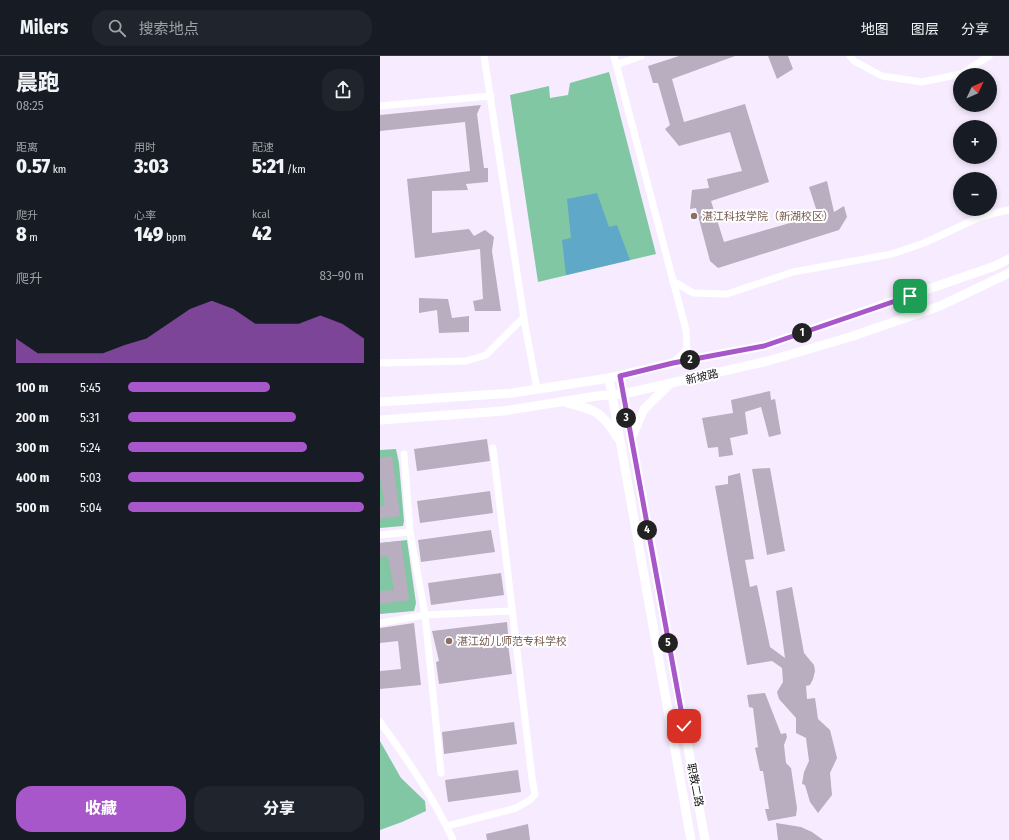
<!DOCTYPE html>
<html lang="zh">
<head>
<meta charset="utf-8">
<style>
	:root { --surface:#171b24; --page:#20242c; --text:#f1f3f6; --muted:#9ea1a6; --line:#363941; --accent:#a757c9 }
	body { margin:0; font-family:"Fira Sans Condensed","Noto Sans SC",sans-serif; background:var(--page); color:var(--text); height:100vh; display:flex; flex-direction:column; font-size:15px; white-space:nowrap }
	* { box-sizing:border-box; margin:0 }
	p { font-size:13px; color:var(--muted) }
	.icon { flex:none; width:22px; height:22px; fill:none; stroke:currentColor; stroke-width:2; stroke-linecap:round; stroke-linejoin:round }
	.map { position:relative; flex:1; overflow:hidden }
	.sheet { display:flex; flex-direction:column; background:var(--surface); width:380px }
	.sheet>* { flex:none }
	.needle { width:26px; rotate:46deg }
	.fabs { position:absolute; left:573px; top:12px; display:grid; gap:8px }
	.fabs a { display:grid; place-items:center; width:44px; height:44px; border-radius:50%; background:var(--surface); box-shadow:0 2px 6px #0003; font-size:20px }
	.pin { position:absolute; display:grid; place-items:center; width:34px; height:34px; color:#fff; margin:-17px; border-radius:8px; box-shadow:0 2px 6px #0006 }
	.km { position:absolute; width:20px; height:20px; margin:-10px; border-radius:50%; background:#222; color:#fff; font-size:11px; line-height:20px; text-align:center }
	.round { display:grid; place-items:center; flex:none; width:42px; height:42px; border-radius:16px; background:var(--page) }
	.overview { display:flex; align-items:center; justify-content:space-between; height:68px; padding:0 16px }
	h1 { font-size:22px; font-weight:800; line-height:30px }
	.stats { display:grid; grid-template-columns:repeat(3,1fr); gap:6px; height:68px; padding:4px 16px }
	.stats div { display:grid; align-content:center }
	.stats b { font-size:20px; font-weight:800 }
	.stats small { font-size:11px; font-weight:400 }
	.stats p { font-size:11px }
	.chart { height:112px; padding:8px 16px }
	.chart p { display:flex; justify-content:space-between }
	.chart svg { width:100%; height:72px; margin-top:4px; fill:var(--accent); opacity:.7 }
	.cta { display:flex; gap:8px; margin-top:auto; padding:8px 16px }
	.cta a { flex:1; height:46px; border-radius:16px; background:var(--accent); color:#fff; font-size:16px; font-weight:800; line-height:46px; text-align:center }
	.cta a+a { background:var(--page); color:var(--text) }
	ul { padding:0 16px; list-style:none; font-size:13px }
	li { display:grid; grid-template-columns:64px 48px 1fr; align-items:center; height:30px }
	li i { height:10px; border-radius:5px; background:var(--accent) }
	header { display:flex; align-items:center; gap:24px; box-sizing:border-box; height:56px; padding:0 20px; background:var(--surface); border-bottom:1px solid var(--line) }
	header strong { font-size:19px }
	nav { display:flex; gap:22px; margin-inline-start:auto; font-size:14px }
	.search { width:280px; height:36px; background:var(--page); display:flex; align-items:center; gap:10px; box-sizing:border-box; padding:0 14px; border-radius:16px; color:var(--muted); font-size:15px }
	main { display:flex; flex:1; min-height:0 }
	.map>svg:first-child { display:block }
	.forest { fill:#82c7a3 }
	.water { fill:#5fa8c8 }
	.building { fill:#b8aebf }
	.lines { fill:none; stroke-linecap:round; stroke-linejoin:round }
	.minor { stroke:#fff; stroke-width:7 }
	.tertiary { stroke:#fff; stroke-width:9 }
	.route-casing { stroke:#fff; stroke-width:8 }
	.route { stroke:#a757c9; stroke-width:5 }
	.education-dot { fill:#8d6e63; stroke:#fefefe; stroke-width:1.5 }
	.labels { text-anchor:middle; dominant-baseline:central; stroke-width:4; stroke-linejoin:round; paint-order:stroke }
	.education-label { font-size:11px; fill:#785e54; stroke:#fefefe; text-anchor:start }
	.street-label { font-size:11px; fill:#19151b; stroke:#fefefe }
</style>
</head>
<body>
<header>
<strong>Milers</strong>
<div class="search"><svg class="icon" aria-label="search" viewBox="0 0 24 24"><circle cx="10" cy="10" r="6"/><path d="M15 15l6 6"/></svg>搜索地点</div>
<nav><a>地图</a><a>图层</a><a>分享</a></nav>
</header>
<main>
<section class="sheet">
<div class="overview"><div><h1>晨跑</h1><p>08:25</p></div><a class="round"><svg class="icon" aria-label="share" viewBox="0 0 24 24"><path d="M12 15V3M7 8l5-5 5 5M5 13v7h14v-7"/></svg></a></div>
<div class="stats">
<div><p>距离</p><b>0.57<small> km</small></b></div>
<div><p>用时</p><b>3:03</b></div>
<div><p>配速</p><b>5:21<small> /km</small></b></div>
</div>
<div class="stats">
<div><p>爬升</p><b>8<small> m</small></b></div>
<div><p>心率</p><b>149<small> bpm</small></b></div>
<div><p>kcal</p><b>42</b></div>
</div>
<div class="chart"><p><span>爬升</span>83–90 m</p>
<svg viewBox="0 0 160 44" preserveAspectRatio="none"><path d="M0 44V29L10 38L20 38L30 38L40 38L50 33L60 29L70 20L80 11L90 6L100 11L110 20L120 20L130 20L140 15L150 20L160 29V44z"/></svg>
</div>
<ul>
<li><b>100 m</b>5:45<i style="width:60%"></i></li>
<li><b>200 m</b>5:31<i style="width:71%"></i></li>
<li><b>300 m</b>5:24<i style="width:76%"></i></li>
<li><b>400 m</b>5:03<i style="width:100%"></i></li>
<li><b>500 m</b>5:04<i style="width:100%"></i></li>
</ul>
<div class="cta"><a>收藏</a><a>分享</a></div>
</section>
<div class="map">
<svg width="629" height="784" viewBox="0 0 629 784">
	<rect width="100%" height="100%" fill="#f7ecff"/>
	<path class="forest" d="M229,16L276,198L158,226L130,39L169,30L170,42L188,39L190,27Z
		M16,393L19,407L24,465L23,470L0,472V394Z
		M27,484L36,547L34,555L0,558V487Z
		M0,685L21,722L45,745L46,755L22,766L0,774Z"/>
	<path class="water" d="M217,137L229,171L237,169L250,204L186,219L182,184L191,182L187,143Z"/>
	<path class="building" d="M299,0H355L292,23L304,66L365,48L389,126L331,145L344,186L438,159L429,131L447,125L454,156L464,150L467,161L459,174L338,212L330,205L316,152L310,153L312,134L329,132L327,123L362,115L350,76L299,90L285,73L290,69L278,27H273L268,10Z
		M388,0H408L413,13L397,23Z
		M101,49L97,58L104,112H108V126L86,128L88,134L52,135V177L89,173L94,180L105,174L114,181L112,195L121,255H95L93,245L103,243L100,193L35,202L27,123L90,115L85,66L0,75V59Z
		M39,242L68,243L72,262L89,260V276L59,277L57,254L39,257Z
		M390,335L391,344L395,343L401,378L389,381L381,351L365,356L368,378L350,382L353,399L339,401L338,391L328,392L322,362L353,357L351,344Z
		M107,383L110,405L37,415L34,393Z
		M12,400L20,460L0,463V450H5L0,421V402Z
		M390,412L405,495L387,499L372,413Z
		M360,417L374,503L365,504L370,531L377,529L390,591L405,602L396,535L412,531L424,597L434,609L435,615L433,623L430,629L426,630L427,643L435,642L438,663L450,674L457,702L450,717L452,739L438,757L430,746L425,729L422,728L424,716L429,705L426,682L416,677V662L399,643L397,636L403,626L402,612L392,605L367,609L335,430L348,428V420Z
		M110,435L113,457L40,467L37,445Z
		M111,474L115,496L41,506L38,484Z
		M21,485L29,544L0,548V535L14,534L8,500L0,501V487Z
		M121,517L124,539L51,549L48,527Z
		M127,566L129,588H128L132,618L59,628L56,606L59,605L52,575Z
		M34,567L41,629L0,633V615L21,613L18,585L0,587V572Z
		M385,637L401,678L406,677L407,681L404,689L406,707L411,712L417,752L416,760L388,765L385,753H389L383,715H380L375,692L378,691L373,652L369,651L367,639Z
		M134,666L137,688L64,698L62,676Z
		M138,714L141,736L68,746L65,724Z
		M396,767L421,771L432,776L443,784H398Z
		M148,768L150,784H107L106,778Z"/>
	<g class="lines">
		<path class="minor" d="M104,0L145,269L157,333
			M234,0L306,274L307,293L293,307
			M470,0L474,5L502,20L542,26L581,18L609,0
			M236,9L261,0
			M0,50L111,40
			M293,225L313,237L347,238L413,216L512,198L544,187L596,163L615,157L629,154
			M0,307L86,305L106,299L144,261
			M24,398L30,476L45,559L61,717
			M0,479L30,476
			M0,567L45,559L132,555
			M0,666C27,703 54,742 73,784
			M67,770L136,752L150,744L155,738L152,722L113,392"/>
		<path class="tertiary" d="M240,320L325,784
			M229,322L311,784
			M0,346L132,337L229,322L293,307L384,290L615,210L629,203
			M187,347C216,354 221,355 238,382
			M0,364L123,355L217,340L243,338L388,305L470,281L560,250L629,217
			M251,383L264,353L289,329"/>
	</g>
	<g class="lines">
		<g class="route-casing">
			<path id="route" d="M304,670L240,320L293,307L384,290L530,240"/>
		</g>
		<use href="#route" class="route"/>
	</g>
	<g class="education-dot">
		<circle cx="314" cy="160" r="4"/>
		<circle cx="69" cy="585" r="4"/>
	</g>
	<g class="labels">
		<g class="education-label">
			<text x="322" y="160">湛江科技学院（新湖校区）</text>
			<text x="77" y="585">湛江幼儿师范专科学校</text>
		</g>
		<g class="street-label">
			<text transform="translate(322 321) rotate(-13)">新坡路</text>
			<text transform="translate(315 729) rotate(79)">职教二路</text>
		</g>
	</g>
</svg>
<div class="fabs">
<a><svg class="needle" viewBox="-14 -14 28 28"><path d="M0-13l5 13h-10z" fill="#e53935"/><path d="M0 13l5-13h-10z" fill="#9ea1a6"/></svg></a>
<a>+</a>
<a>−</a>
</div>
<div class="pin" style="left:530px;top:240px;background:#1e9e55"><svg class="icon" aria-label="arrive" viewBox="0 0 24 24"><path d="M6 21V4h12l-3 4 3 4H6"/></svg></div>
<div class="pin" style="left:304px;top:670px;background:#d93025"><svg class="icon" aria-label="check" viewBox="0 0 24 24"><path d="M5 12l5 5 9-10"/></svg></div>
<b class="km" style="left:422px;top:277px">1</b>
<b class="km" style="left:310px;top:304px">2</b>
<b class="km" style="left:246px;top:362px">3</b>
<b class="km" style="left:267px;top:474px">4</b>
<b class="km" style="left:288px;top:587px">5</b>
</div>
</main>
</body>
</html>
